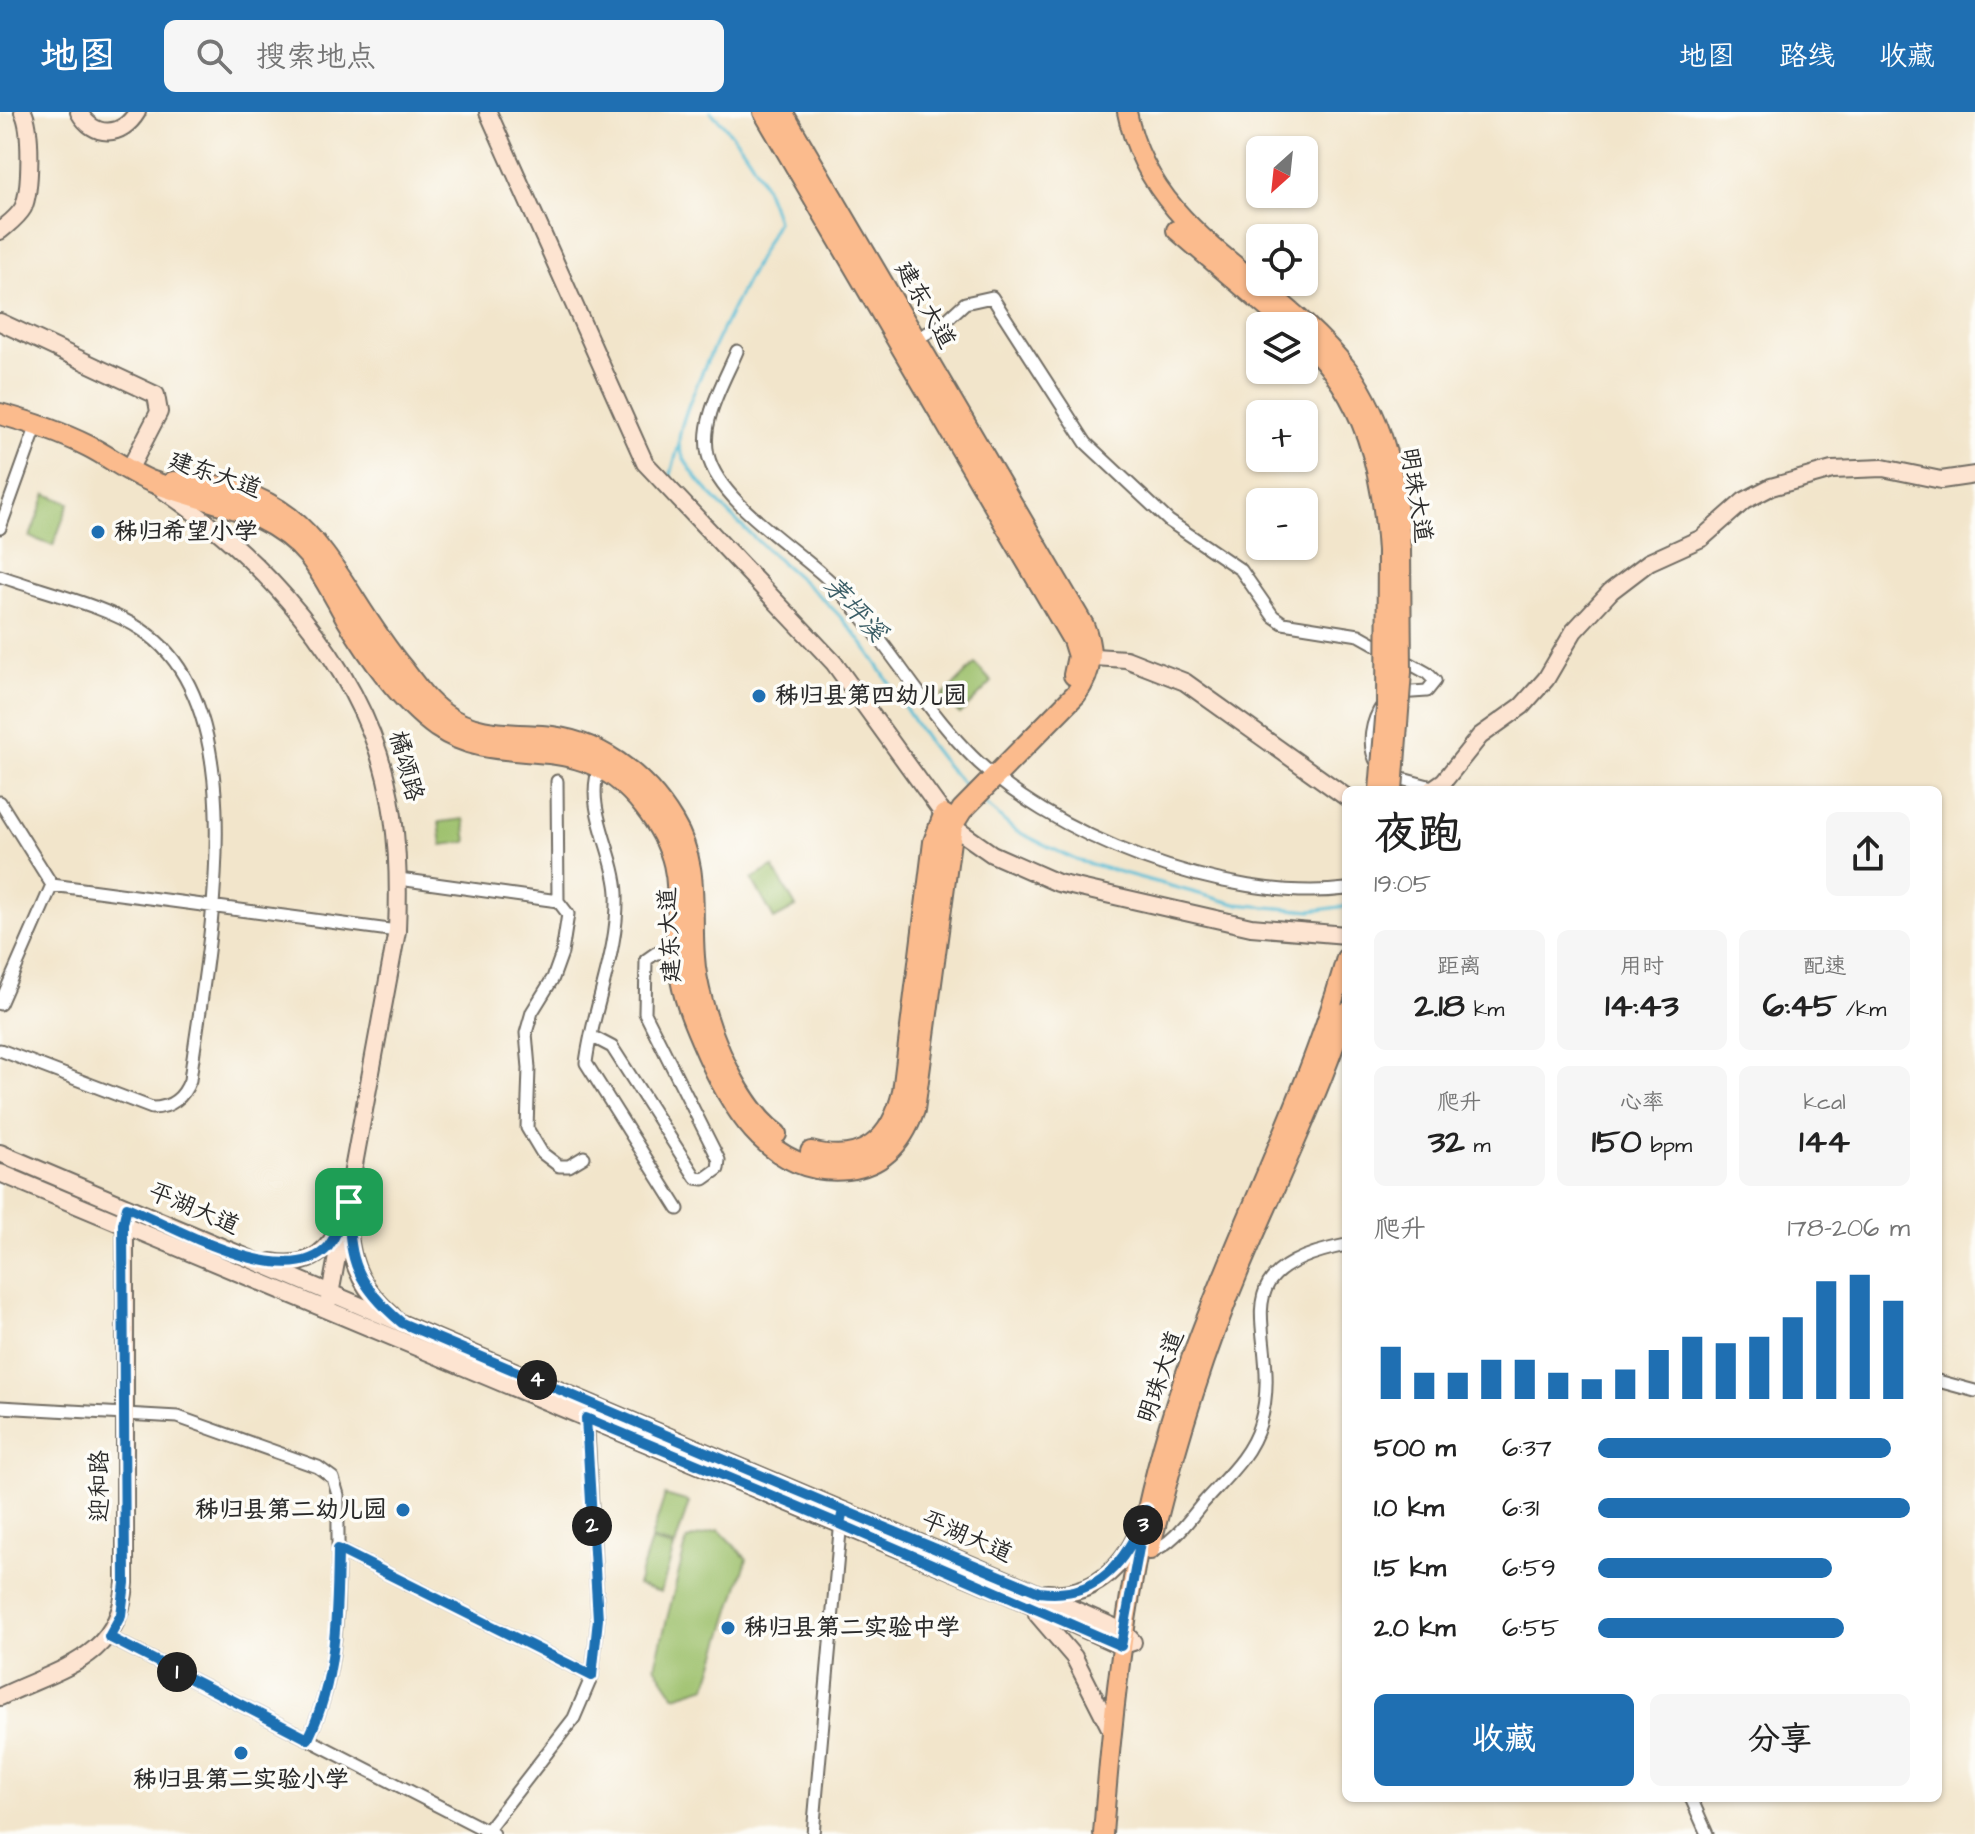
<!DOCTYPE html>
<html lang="zh">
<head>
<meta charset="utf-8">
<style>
	:root { --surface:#fff; --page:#f6f6f6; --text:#222; --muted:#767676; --accent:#1f6fb2 }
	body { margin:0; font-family:"Architects Daughter","LXGW WenKai TC",sans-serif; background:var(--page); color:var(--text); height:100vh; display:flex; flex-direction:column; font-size:30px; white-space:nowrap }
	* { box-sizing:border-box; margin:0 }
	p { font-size:26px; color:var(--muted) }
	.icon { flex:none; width:44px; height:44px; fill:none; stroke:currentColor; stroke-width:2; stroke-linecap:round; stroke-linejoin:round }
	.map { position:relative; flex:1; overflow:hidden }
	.sheet { position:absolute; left:1342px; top:674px; width:600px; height:1016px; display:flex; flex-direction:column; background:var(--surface); border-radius:12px; box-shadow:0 2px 6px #0004 }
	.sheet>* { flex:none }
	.needle { width:52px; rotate:207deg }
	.tools { position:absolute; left:1246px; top:24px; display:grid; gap:16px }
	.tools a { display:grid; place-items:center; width:72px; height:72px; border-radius:12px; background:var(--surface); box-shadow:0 2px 6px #0004; font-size:40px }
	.pin { position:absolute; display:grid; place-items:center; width:68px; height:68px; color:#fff; margin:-34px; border-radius:16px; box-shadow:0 4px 12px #0006 }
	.km { position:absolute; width:40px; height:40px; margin:-20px; border-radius:50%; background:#222; color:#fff; font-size:22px; line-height:40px; text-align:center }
	.round { display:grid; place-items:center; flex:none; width:84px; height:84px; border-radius:12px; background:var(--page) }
	.headline { display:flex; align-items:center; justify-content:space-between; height:136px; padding:0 32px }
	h1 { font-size:44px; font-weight:700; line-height:60px }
	.stats { display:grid; grid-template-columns:repeat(3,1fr); gap:12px; height:136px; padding:8px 32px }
	.stats div { display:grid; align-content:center; border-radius:12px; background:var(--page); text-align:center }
	.stats b { font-size:34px; font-weight:700 }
	.stats small { font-size:22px; font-weight:400 }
	.stats p { font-size:22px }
	.chart { height:224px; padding:16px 32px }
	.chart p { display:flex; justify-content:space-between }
	.chart svg { width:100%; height:144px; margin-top:8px; stroke:var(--accent); stroke-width:6 }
	.action { display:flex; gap:16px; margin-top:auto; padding:16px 32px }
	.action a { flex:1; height:92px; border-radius:12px; background:var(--accent); color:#fff; font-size:32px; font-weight:700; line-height:92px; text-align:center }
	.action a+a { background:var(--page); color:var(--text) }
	ul { padding:0 32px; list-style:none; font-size:26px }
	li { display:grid; grid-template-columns:128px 96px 1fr; align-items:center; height:60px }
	li i { height:20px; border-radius:10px; background:var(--accent) }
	header { display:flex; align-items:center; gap:48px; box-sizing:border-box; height:112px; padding:0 40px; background:var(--accent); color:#fff }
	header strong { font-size:38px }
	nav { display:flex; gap:44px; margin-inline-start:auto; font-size:28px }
	.search { width:560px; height:72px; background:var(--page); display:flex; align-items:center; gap:20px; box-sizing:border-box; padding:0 28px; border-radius:12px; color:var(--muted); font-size:30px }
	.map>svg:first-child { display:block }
	.green { fill:#9cc06a; stroke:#64764a; stroke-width:2 }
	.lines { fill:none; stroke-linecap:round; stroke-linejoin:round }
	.stream { stroke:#58bdd6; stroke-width:3 }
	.street-casing { stroke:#716c63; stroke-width:15 }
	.secondary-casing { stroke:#716c63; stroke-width:20 }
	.primary-casing { stroke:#716c63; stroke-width:22 }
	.highway-casing { stroke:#716c63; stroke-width:24 }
	.street { stroke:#fff; stroke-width:11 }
	.secondary { stroke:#fde4d1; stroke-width:16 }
	.primary { stroke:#fbbb8d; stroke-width:18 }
	.highway { stroke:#fbbb8d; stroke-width:20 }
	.primary-bridge-casing { stroke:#716c63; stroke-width:22; stroke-linecap:butt }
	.primary-bridge { stroke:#fbbb8d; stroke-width:18 }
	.route-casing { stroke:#fff; stroke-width:16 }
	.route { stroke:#1f6fb2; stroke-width:10 }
	.poi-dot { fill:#1f6fb2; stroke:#fdfcf7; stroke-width:3 }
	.labels { text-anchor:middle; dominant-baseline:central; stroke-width:7; stroke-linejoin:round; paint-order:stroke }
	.street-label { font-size:24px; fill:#2b2b2b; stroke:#fdfcf7 }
	.poi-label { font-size:24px; font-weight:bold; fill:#2b2b2b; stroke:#fdfcf7; text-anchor:start }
	.water-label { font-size:26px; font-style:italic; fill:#3b5e67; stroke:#fdfcf7 }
</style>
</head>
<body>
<header>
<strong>地图</strong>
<div class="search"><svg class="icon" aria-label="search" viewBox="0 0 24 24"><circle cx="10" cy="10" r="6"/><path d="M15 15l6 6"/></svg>搜索地点</div>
<nav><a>地图</a><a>路线</a><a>收藏</a></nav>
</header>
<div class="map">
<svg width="1975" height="1722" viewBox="0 0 1975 1722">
	<rect width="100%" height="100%" fill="#fdfcf7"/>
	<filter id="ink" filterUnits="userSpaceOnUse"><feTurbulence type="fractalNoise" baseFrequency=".0125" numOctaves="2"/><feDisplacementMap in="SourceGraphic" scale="16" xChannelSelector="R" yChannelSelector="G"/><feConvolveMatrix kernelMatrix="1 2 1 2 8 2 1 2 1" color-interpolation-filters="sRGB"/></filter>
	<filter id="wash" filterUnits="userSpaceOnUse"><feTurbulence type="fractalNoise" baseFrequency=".006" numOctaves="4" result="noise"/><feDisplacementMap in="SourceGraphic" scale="32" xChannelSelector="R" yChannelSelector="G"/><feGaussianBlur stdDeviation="1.8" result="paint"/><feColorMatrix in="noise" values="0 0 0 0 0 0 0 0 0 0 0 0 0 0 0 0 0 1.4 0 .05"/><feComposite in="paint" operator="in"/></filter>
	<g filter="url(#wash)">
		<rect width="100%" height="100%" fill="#f2e5cb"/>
		<path class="green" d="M46,382L69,391L53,434L30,425Z
			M975,552L992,570L960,602L942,585Z
			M464,707L467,730L442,733L439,710Z
			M773,755L796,795L774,807L752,767Z
			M665,1383L689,1390L675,1434L651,1427Z
			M719,1418L747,1447L707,1574L675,1584L655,1554L687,1428Z
			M651,1429L674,1436L661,1480L637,1473Z"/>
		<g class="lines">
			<path class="stream" d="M711,0C745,33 764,64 777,109C758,148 676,298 679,332C683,371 795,461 827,491C886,547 913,628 971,679
				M670,366L679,332
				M982,689L1014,718L1076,748L1236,792L1311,799L1346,794"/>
		</g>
	</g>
	<g filter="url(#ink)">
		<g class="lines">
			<g class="street-casing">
				<path id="street" d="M911,230L940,214L965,191L992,185L1086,331L1169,409L1241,458L1273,504L1283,511L1359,523L1427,561L1435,569L1427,579L1398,581
					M737,239C724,270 700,308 708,343C719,391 798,437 833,472C882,522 917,586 965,637C1046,724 1228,792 1346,777
					M0,416L37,313
					M0,464C41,479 107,494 142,518C261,597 205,850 190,968C184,985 171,996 152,996L0,938
					M1378,653C1366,633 1371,609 1384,591
					M600,654C583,694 615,739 617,781C619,840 593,894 586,951L678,1097
					M1391,664L1436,676
					M557,669L558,789L568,802L562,841L553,866L532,900L526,921L529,956L527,1016L542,1041L559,1054H569L584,1045
					M0,690L52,773L0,892
					M399,767L558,789
					M52,773L397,819
					M591,924L612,935L696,1066L704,1067L718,1057L719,1048L645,901L646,848L656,841L681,840
					M1938,1269L1975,1279
					M0,1295L178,1305L318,1355L333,1366L338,1383C337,1465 345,1551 308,1627
					M338,1437L592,1564
					M1150,1440C1173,1432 1188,1409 1203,1391C1224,1367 1251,1344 1260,1312C1287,1222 1208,1161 1346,1133
					M109,1525L493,1722
					M1691,1686L1707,1722
					M484,1722L574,1606L592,1564L598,1507L587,1302
					M813,1722L841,1408"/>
			</g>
			<g class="secondary-casing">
				<path id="secondary" d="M79,0C94,27 122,25 137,0
					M488,0L645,351L834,551L952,714L992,742L1058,771L1251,815L1346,823
					M0,119C8,112 18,105 23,96C31,79 32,16 23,0
					M0,210L156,283L159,300L130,356
					M163,378C262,445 357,549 386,667C398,717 399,768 397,819L329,1188
					M1078,544L1126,547L1185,570L1346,685
					M1431,678L1444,669L1480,624L1522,594L1546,567L1574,519L1611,479L1649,450L1702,426L1744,389L1771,375L1832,358L1883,356L1941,368L1975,363
					M0,1041L1007,1468L1123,1519L1133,1530L1121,1534L1002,1480L0,1061
					M349,1120C351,1155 365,1180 392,1203
					M272,1150C303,1156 327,1143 340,1114
					M1047,1481C1092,1485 1122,1457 1139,1418
					M1037,1502L1074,1545L1111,1618
					M0,1585C60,1556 120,1547 125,1471V1103"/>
			</g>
			<g class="primary-casing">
				<path id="primary" d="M1127,0C1152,127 1278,164 1349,259C1387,312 1398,375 1401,438
					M1176,118L1288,214
					M1304,228C1365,285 1382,359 1387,439
					M1150,1438C1173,1343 1201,1249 1239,1159C1275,1073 1317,989 1346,900
					M1103,1722C1115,1563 1134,1404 1189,1252C1238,1115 1307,986 1346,846"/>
			</g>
			<g class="highway-casing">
				<path id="highway" d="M764,0L1073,528L1078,544L1074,563
					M0,302C30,310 60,320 88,334C110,345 131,362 153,370C208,392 268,395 309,444C324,463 335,486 347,507C369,544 402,590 437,615C507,662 577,609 644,694C697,761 668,796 681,867C686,894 697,918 708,943C734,1001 774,1065 848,1057C883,1053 903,1029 914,998L952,714L962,698L1076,582C1092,559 1094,538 1083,513L782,0
					M173,370C318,372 328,466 403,557C415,573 427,590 444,602C473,624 507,622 542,624C597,627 645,663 673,710C700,754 690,796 694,845C697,896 733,991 776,1022
					M811,1040C863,1054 892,1028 903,980L934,730L944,703"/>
			</g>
			<use href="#street" class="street"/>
			<use href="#secondary" class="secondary"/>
			<use href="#primary" class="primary"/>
			<use href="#highway" class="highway"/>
			<g class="primary-bridge-casing">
				<path id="primary-bridge" d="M1379,678L1386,595L1387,439
					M1393,678L1402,560L1401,438"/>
			</g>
			<use href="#primary-bridge" class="primary-bridge"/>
		</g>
	</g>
	<g class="lines" filter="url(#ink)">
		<g class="route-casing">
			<path id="route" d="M349,1090C343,1105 338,1122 328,1135C287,1181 172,1114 127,1095L123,1112L125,1471L121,1503L109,1525L308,1627C337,1567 337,1502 338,1437L592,1564L598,1507L586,1306L840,1412L843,1398L1039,1480C1098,1488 1128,1449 1146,1398L1121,1534L840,1412L843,1398L402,1211C358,1174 347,1148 349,1090"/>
		</g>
		<use href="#route" class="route"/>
	</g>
	<g class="poi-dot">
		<circle cx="98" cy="420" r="8"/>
		<circle cx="759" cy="584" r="8"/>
		<circle cx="403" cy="1398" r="8"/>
		<circle cx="728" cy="1516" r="8"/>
		<circle cx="241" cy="1641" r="8"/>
	</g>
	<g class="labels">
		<g class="street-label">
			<text transform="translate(925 193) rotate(60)">建东大道</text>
			<text transform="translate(215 363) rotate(19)">建东大道</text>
			<text transform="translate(1416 383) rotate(81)">明珠大道</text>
			<text transform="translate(406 654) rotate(75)">橘颂路</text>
			<text transform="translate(670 823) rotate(-93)">建东大道</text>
			<text transform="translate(194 1097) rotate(23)">平湖大道</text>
			<text transform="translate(1161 1265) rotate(-71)">明珠大道</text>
			<text transform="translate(100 1374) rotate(-90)">迎和路</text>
			<text transform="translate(967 1425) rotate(23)">平湖大道</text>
		</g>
		<g class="poi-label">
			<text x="114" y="420">秭归希望小学</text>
			<text x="775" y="584">秭归县第四幼儿园</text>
			<text x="387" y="1398" text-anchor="end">秭归县第二幼儿园</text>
			<text x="744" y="1516">秭归县第二实验中学</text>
			<text x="241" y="1668" text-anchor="middle">秭归县第二实验小学</text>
		</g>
		<g class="water-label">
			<text transform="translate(855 497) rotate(47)">茅坪溪</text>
		</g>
	</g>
</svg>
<div class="tools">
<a><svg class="needle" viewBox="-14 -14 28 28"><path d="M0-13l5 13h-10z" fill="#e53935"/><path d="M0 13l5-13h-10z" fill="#767676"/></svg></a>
<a><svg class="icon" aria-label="locate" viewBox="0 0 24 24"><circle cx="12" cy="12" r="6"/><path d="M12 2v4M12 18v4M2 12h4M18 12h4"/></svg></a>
<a><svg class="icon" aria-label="layers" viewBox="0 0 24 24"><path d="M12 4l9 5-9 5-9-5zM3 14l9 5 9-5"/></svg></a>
<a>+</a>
<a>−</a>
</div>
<div class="pin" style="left:349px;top:1090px;background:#1e9e55"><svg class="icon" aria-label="arrive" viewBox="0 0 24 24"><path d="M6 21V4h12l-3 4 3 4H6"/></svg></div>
<b class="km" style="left:177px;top:1560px">1</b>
<b class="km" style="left:592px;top:1414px">2</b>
<b class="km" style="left:1143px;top:1413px">3</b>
<b class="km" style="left:537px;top:1268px">4</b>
<section class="sheet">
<div class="headline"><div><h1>夜跑</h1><p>19:05</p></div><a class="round"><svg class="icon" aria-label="share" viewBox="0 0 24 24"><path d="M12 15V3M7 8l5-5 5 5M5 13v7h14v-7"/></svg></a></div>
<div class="stats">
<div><p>距离</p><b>2.18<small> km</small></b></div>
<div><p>用时</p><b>14:43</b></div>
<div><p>配速</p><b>6:45<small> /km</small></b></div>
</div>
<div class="stats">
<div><p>爬升</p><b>32<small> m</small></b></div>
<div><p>心率</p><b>150<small> bpm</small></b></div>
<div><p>kcal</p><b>144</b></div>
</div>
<div class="chart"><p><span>爬升</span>178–206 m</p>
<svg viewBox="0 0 160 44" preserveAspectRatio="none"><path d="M5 44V28M15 44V36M25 44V36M35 44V32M45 44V32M55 44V36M65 44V38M75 44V35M85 44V29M95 44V25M105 44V27M115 44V25M125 44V19M135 44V8M145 44V6M155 44V14"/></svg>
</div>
<ul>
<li><b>500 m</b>6:37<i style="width:94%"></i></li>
<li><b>1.0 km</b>6:31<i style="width:100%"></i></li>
<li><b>1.5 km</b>6:59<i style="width:75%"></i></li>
<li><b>2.0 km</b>6:55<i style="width:79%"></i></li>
</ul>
<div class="action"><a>收藏</a><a>分享</a></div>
</section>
</div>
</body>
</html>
